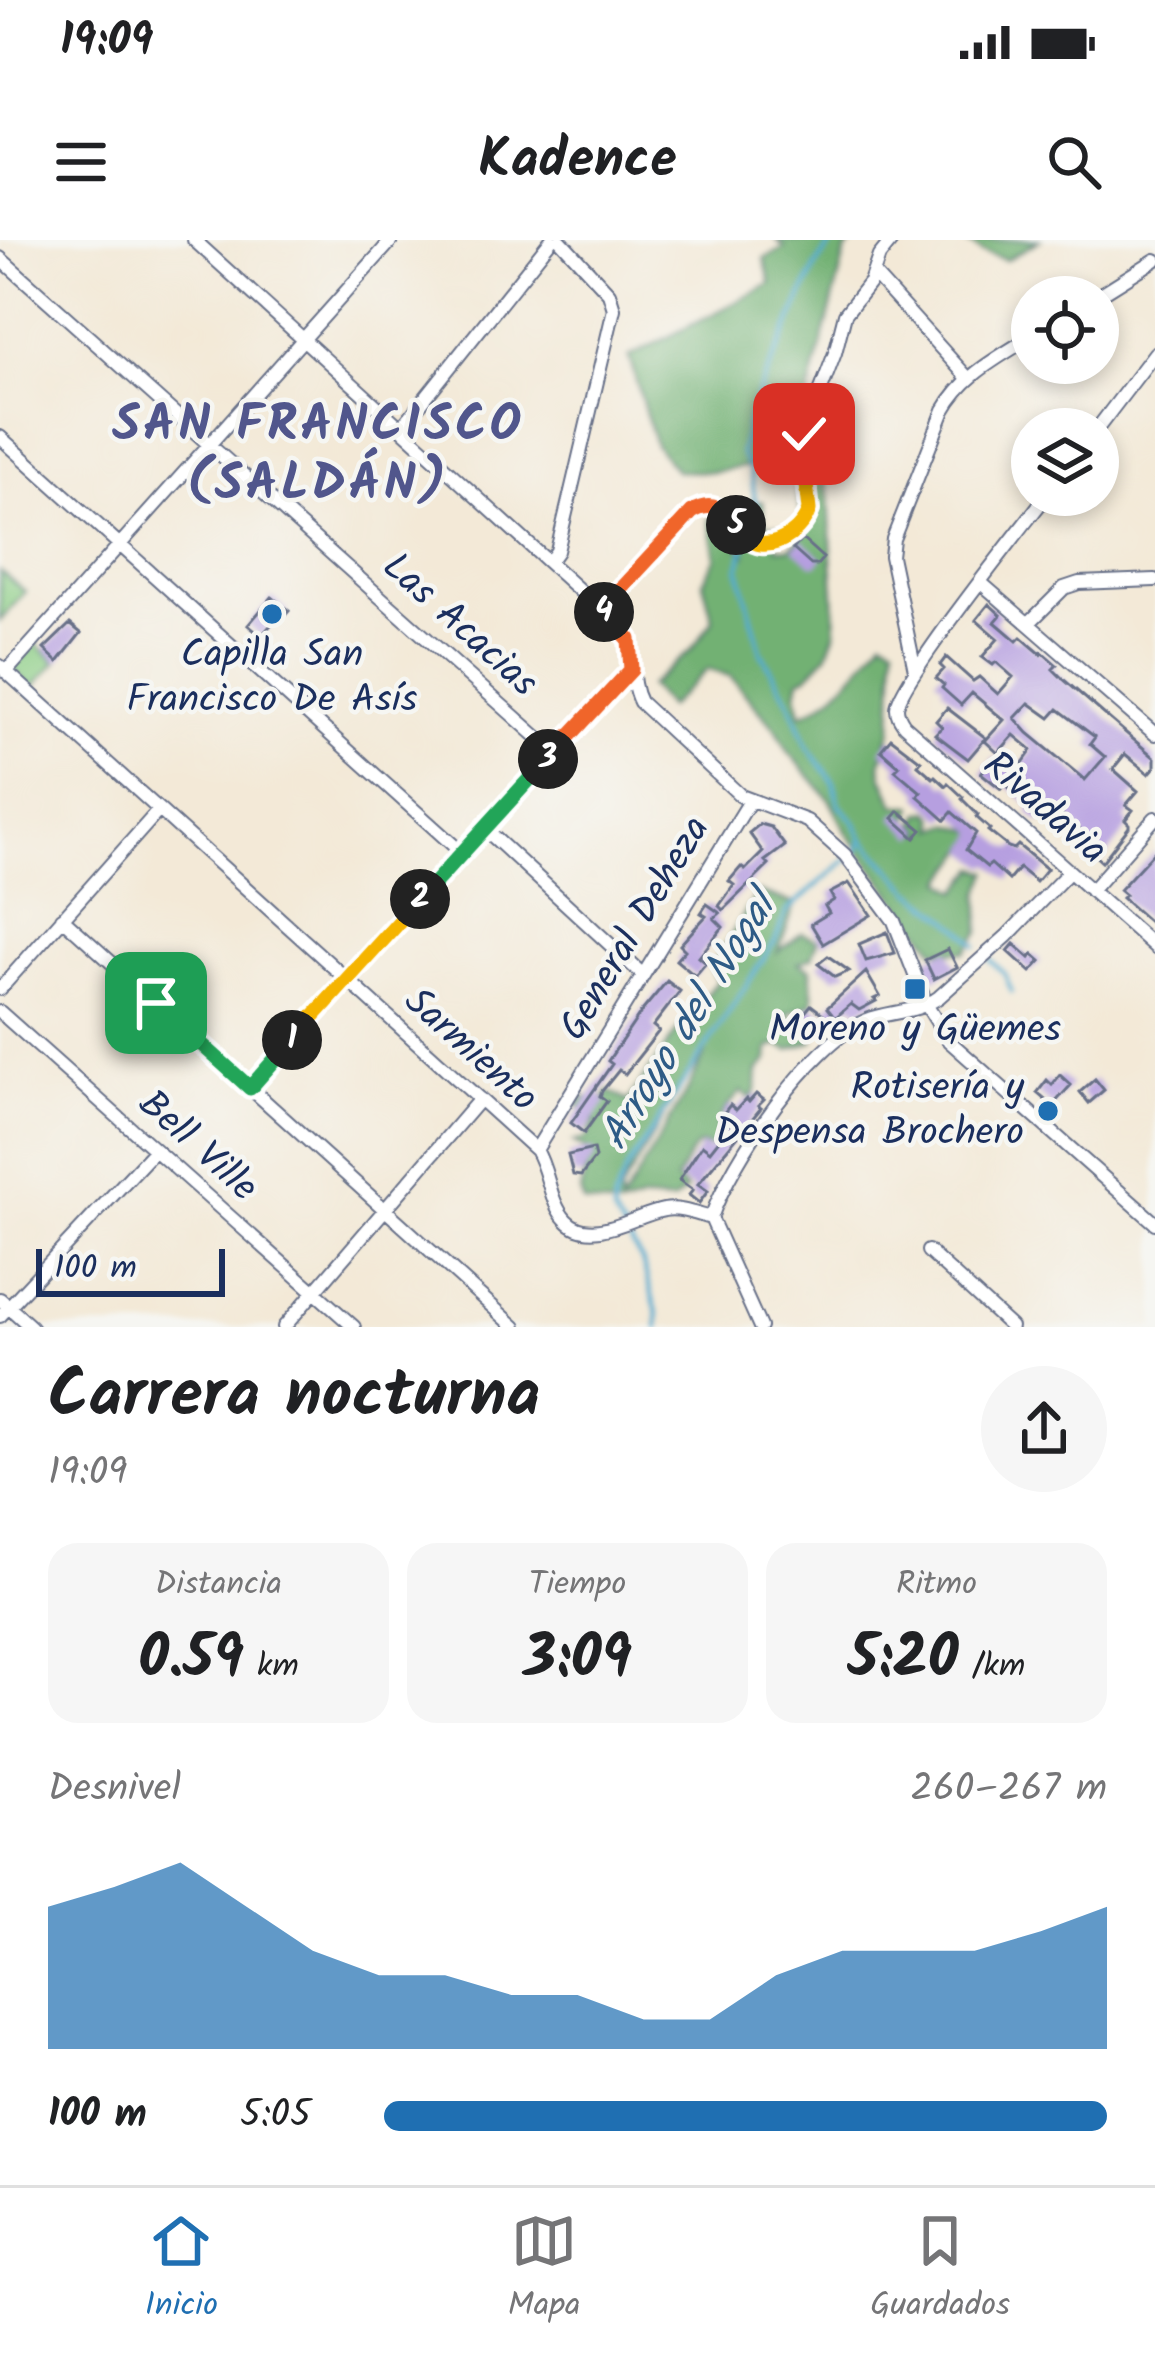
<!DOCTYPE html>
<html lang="es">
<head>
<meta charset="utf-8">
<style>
	:root { --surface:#fff; --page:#f6f6f6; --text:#202124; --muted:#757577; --line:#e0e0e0; --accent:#1f6fb2 }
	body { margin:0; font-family:Kalam,sans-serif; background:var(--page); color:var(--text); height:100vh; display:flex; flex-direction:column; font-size:45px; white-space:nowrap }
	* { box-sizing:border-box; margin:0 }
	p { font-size:39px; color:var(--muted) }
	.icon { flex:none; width:66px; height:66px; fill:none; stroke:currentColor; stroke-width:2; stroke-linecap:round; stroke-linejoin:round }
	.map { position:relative; height:1087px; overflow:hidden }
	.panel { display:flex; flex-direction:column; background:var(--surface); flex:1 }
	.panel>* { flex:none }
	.buttons { position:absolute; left:1011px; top:36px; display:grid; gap:24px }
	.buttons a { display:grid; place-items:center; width:108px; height:108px; border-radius:50%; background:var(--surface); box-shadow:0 6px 18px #0003; font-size:60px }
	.scale { position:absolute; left:36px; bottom:30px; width:189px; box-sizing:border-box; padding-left:12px; border:6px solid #1b2f5e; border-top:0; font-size:33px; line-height:42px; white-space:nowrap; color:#1b2f5e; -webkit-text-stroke:9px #f6f6f2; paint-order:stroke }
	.pin { position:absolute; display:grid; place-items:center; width:102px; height:102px; color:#fff; margin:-51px; border-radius:24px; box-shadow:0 6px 18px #0006 }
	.km { position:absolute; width:60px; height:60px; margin:-30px; border-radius:50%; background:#222; color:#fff; font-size:33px; line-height:60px; text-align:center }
	.round { display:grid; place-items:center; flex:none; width:126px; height:126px; border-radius:63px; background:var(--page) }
	.overview { display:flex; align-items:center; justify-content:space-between; height:204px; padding:0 48px }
	h1 { font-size:66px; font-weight:600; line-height:90px }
	.stats { display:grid; grid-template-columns:repeat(3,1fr); gap:18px; height:204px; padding:12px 48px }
	.stats div { display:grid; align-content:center; border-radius:30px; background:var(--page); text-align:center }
	.stats b { font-size:60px; font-weight:600 }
	.stats small { font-size:33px; font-weight:400 }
	.stats p { font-size:33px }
	.chart { height:336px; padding:24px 48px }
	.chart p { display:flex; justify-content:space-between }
	.chart svg { width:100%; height:216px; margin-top:12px; fill:var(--accent); opacity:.7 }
	ul { padding:0 48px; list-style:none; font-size:39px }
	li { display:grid; grid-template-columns:192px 144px 1fr; align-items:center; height:90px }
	li i { height:30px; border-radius:15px; background:var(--accent) }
	.status { display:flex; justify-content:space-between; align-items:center; height:84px; padding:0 60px; background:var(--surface); direction:ltr }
	.status svg { height:33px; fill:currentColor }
	header { display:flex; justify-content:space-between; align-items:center; height:156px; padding:0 48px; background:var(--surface); font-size:54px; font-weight:600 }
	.menu { display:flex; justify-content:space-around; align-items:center; height:168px; border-top:3px solid var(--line); background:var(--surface); font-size:33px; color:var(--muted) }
	.menu a { display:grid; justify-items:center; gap:6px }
	.menu .active { color:var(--accent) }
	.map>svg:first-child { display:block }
	.green { fill:#8dce86; stroke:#547e72; stroke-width:3 }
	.forest { fill:#72b173; stroke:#467068; stroke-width:3; fill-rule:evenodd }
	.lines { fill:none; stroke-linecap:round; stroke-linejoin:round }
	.stream { stroke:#52accf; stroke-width:4.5 }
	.building { fill:#b69fe0; fill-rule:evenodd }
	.street-casing { stroke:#677088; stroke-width:16 }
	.street { stroke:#fff; stroke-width:12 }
	.split-1-casing { stroke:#fff; stroke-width:24 }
	.split-2-casing { stroke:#fff; stroke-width:24 }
	.split-3-casing { stroke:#fff; stroke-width:24 }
	.split-4-casing { stroke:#fff; stroke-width:24 }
	.split-5-casing { stroke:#fff; stroke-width:24 }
	.split-6-casing { stroke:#fff; stroke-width:24 }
	.split-1 { stroke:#22a559; stroke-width:15 }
	.split-2 { stroke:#f5b400; stroke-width:15 }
	.split-3 { stroke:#22a559; stroke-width:15 }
	.split-4 { stroke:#f0652b; stroke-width:15 }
	.split-5 { stroke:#f0652b; stroke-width:15 }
	.split-6 { stroke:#f5b400; stroke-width:15 }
	.poi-dot { fill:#1f6fb2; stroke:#f6f6f2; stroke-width:4.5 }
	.labels { text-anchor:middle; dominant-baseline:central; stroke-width:9; stroke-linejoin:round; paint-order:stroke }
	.street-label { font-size:39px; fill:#1b2f5e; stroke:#f6f6f2 }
	.poi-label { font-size:39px; fill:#1b2f5e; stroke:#f6f6f2 }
	.water-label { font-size:42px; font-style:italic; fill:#2e5b86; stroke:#f6f6f2 }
	.district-label { font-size:51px; font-weight:bold; letter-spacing:3px; fill:#51568c; stroke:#f6f6f2 }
</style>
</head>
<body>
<div class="status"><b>19:09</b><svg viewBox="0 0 49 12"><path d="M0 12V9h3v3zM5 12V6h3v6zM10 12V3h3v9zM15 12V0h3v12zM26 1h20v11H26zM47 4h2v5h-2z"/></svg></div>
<header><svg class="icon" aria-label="menu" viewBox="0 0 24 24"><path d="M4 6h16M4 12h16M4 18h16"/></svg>Kadence<svg class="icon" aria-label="search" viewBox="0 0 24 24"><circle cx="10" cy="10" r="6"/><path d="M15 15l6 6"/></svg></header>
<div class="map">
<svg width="1155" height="1087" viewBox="0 0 1155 1087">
	<rect width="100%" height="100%" fill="#f6f6f2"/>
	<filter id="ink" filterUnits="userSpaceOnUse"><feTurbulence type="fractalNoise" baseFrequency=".00833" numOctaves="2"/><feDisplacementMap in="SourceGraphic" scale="24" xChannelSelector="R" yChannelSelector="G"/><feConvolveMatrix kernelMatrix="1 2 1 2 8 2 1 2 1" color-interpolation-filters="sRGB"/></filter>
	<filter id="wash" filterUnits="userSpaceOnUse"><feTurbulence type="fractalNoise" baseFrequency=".004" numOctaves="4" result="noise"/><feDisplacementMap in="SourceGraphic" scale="48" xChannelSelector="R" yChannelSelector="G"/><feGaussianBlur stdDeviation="2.7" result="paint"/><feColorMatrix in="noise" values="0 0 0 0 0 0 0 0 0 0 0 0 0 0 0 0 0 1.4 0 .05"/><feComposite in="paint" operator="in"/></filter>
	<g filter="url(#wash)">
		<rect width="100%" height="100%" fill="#f3e9d7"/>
		<path class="green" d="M0,331L25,352L0,381Z
			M35,403L56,422L33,448L12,429Z"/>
		<path class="forest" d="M776,0H858L846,10L808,157L829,257L836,391L827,415L807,436L800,439L797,454L801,474C835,462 861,426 883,398L895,404L892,490L881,521L882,535L896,565L914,566L908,581L913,591L924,593L916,582L921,573L929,571C938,576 937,581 936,589L950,584L979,592L944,641L958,651L977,628L989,632L980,655V692L965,712L935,710L848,595L829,559L788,511L777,490L730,436L708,429L668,467L649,446L692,409L713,380L703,342L716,317L709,279L724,278L732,300L746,315V262H763L764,278L768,286L776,285L777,308H791L804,292L794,237L772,222L714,232L677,231L655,205L629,117L771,44L764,19L785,8Z
			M962,0H1040L1006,20L982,12Z
			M758,652L795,664L778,712L802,693L818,700L812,717L799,723L811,729C810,741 815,753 813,763L787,774L814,801L789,810L778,805L769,808L768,820L758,831L757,849L751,858L741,852C722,872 715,878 717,907L699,905C686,915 685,926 676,940L686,950L673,962L644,960L620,968L584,963L580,952L590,912L573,902L586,899L595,880L576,864L584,857L601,863L609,851L628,861L679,788L718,741L711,727ZM706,812L688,849L621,964L620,952L681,846Z"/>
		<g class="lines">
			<path class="stream" d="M863,599L912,651L961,689L976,705
				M990,720L1004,733L1012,752
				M658,1087V1075L642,1021L613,973L614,960L627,929L775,701L787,671L857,611L863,599L854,580L839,565L834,543L808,507L789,460L761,412L739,329L756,267L751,232L741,213L750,172L816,26L834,0"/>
		</g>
		<g id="blocks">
			<path class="building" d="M802,299L823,318L817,325H811L793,309Z
				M272,357L289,371L281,380L278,377L261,396L248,385Z
				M989,364L1001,375L995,382L1017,401L1021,397L1041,414L1042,412L1057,425L1053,429L1063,439L1155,518V527L1149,534L1125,514L1113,529L1138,551L1126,565L1133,570L1125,580L1129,584V587L1102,622L1079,601L1084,595L1080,590L1053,567L1040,583L1028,572L1033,568L1005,544L1001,549L981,533L995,517L1015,534L1032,510L1014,495L998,513L985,501L1004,480L972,453L961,465L942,448L944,445L936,438L944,429L940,425L946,417L973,441L979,437L998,454L1013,437L996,422L993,425L982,417L998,399L976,380ZM1029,463L1050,478L1058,469L1095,497L1090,504L1105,517L1085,540L1028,493L1015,478Z
				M70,384L81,393L58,422L44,409Z
				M947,468L986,498L968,519L935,494L942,487L936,481Z
				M891,498L921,521L918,525L933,538L935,536L946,546L948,543L963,557L962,559L978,575L976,577L990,589L988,591L1008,607L1014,609L1018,605L1047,629L1036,642L1019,628L1009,640L991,624L987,627L966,610L976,593L952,572L945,580L918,556L921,552L895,530L899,526L881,510Z
				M899,571L922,590L915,598L893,578Z
				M760,584L771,587L785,606L765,621L769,625L723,670L719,666L734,645L729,641L741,627L745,630L763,612L749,593Z
				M1155,611V687L1122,658L1125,655L1119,650Z
				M849,643L871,675L823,704L811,684L829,673L825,666L834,660L830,653Z
				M707,664L720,673L714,678L723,687L699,717L706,723L695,736L676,720L685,710L680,705L706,676L701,673Z
				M887,692L895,713L866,721L859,704Z
				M1014,704L1030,718L1033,714L1041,721L1031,732L1008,711Z
				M948,709L957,727L934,739L925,720Z
				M828,716L849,731L835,737L818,724Z
				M866,732L880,756L874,759L876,761L859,770L851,764L835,778L827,768Z
				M667,741L680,751L653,786L659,791L625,834L619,830L602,851L600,856L607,861L584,893L571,883L612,824L608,821L642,771Z
				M811,765L827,777L816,790L811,786L808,790L797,782Z
				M1060,835L1071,845L1052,866L1037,853L1047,840L1052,845Z
				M1095,839L1104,850L1089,863L1080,852Z
				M756,854L764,860L758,866L761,868L698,944L708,951L699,963L689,955L693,950L679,940L702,905L710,911L725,892L723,891L732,881L723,874L730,865L736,870L746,859L749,862Z
				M593,909L595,918L581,936L573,935L568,915Z"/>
		</g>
	</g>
	<g filter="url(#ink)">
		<use href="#blocks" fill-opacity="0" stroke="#677088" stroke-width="3"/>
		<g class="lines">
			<g class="street-casing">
				<path id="street" d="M194,0L623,390C638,411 627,437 640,462L741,556L807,581L845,615L894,681L927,766L949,801L1155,983
					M0,18L554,512
					M873,33L967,137
					M1096,57L1155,20
					M402,187L551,0
					M1097,189L1155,113
					M0,197L462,613
					M1047,255C1023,286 898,442 897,468C897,475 900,479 904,485L1155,707
					M549,322L557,311L614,69L609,53L560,0
					M980,342L1155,494
					M602,369L692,272C740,246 729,321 783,298C797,292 805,284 809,270L802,208L804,194L835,113L845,74L870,42L879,16L892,0
					M1029,383L1064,348L1079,343L1155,340
					M0,426L536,910C549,931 549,962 566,980C591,1007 635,975 664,970C679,967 696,974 711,978
					M915,430L891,316L893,299L944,170C964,134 998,118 1032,96
					M6,432L392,0
					M485,589L643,735
					M1091,651L1155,578
					M62,678L515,1087
					M0,749L159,570
					M0,772L354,1087
					M249,848L631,430
					M536,910L750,561
					M711,978C731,920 810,804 867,780C891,771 918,773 939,757L1007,696L1069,632
					M711,978L760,1087
					M928,1011L1011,1087
					M0,1059L31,1087
					M0,1076L155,910
					M284,1087L480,859"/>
			</g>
			<use href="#street" class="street"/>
		</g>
	</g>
	<g class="lines" filter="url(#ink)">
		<g class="split-1-casing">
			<path id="split-1" d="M156,763L250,848L292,800"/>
		</g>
		<g class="split-2-casing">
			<path id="split-2" d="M292,800L420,659"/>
		</g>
		<g class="split-3-casing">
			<path id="split-3" d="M420,659L548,519"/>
		</g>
		<g class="split-4-casing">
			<path id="split-4" d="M548,519L631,430L629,399L604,372"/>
		</g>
		<g class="split-5-casing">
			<path id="split-5" d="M604,372L602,369L692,272C711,260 724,269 736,285"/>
		</g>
		<g class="split-6-casing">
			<path id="split-6" d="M736,285C743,293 750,303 761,304C782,306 803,288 809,270L802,208L804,194"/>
		</g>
		<use href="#split-1" class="split-1"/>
		<use href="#split-2" class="split-2"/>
		<use href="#split-3" class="split-3"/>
		<use href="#split-4" class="split-4"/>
		<use href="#split-5" class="split-5"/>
		<use href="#split-6" class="split-6"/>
	</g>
	<g class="poi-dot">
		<circle cx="272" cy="374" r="12"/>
		<rect x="903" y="737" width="24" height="24" rx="6"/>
		<circle cx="1048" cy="871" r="12"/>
	</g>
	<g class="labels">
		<g class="street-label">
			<text transform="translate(459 386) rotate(42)">Las Acacias</text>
			<text transform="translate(1044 569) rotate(41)">Rivadavia</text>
			<text transform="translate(636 689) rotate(-59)">General Deheza</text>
			<text transform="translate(470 811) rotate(42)">Sarmiento</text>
			<text transform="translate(197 907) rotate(42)">Bell Ville</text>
		</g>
		<g class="poi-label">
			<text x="272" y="416">Capilla San<tspan x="272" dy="45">Francisco De Asís</tspan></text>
			<text x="915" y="791">Moreno y Güemes</text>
			<text x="1024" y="849" text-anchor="end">Rotisería y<tspan x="1024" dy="45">Despensa Brochero</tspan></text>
		</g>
		<g class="water-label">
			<text transform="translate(689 782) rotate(-58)">Arroyo del Nogal</text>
		</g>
		<g class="district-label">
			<text x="318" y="186">SAN FRANCISCO<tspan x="318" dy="59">(SALDÁN)</tspan></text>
		</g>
	</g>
</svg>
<div class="buttons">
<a><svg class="icon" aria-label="locate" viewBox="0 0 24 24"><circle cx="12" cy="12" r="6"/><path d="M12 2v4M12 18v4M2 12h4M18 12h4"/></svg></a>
<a><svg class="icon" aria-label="layers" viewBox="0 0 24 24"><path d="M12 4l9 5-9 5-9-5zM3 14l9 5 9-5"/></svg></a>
</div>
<div class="scale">100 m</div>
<div class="pin" style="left:156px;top:763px;background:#1e9e55"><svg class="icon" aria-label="arrive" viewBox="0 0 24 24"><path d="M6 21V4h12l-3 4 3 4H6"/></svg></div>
<div class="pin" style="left:804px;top:194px;background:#d93025"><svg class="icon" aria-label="check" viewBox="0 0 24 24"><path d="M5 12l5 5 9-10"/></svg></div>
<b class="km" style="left:292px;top:800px">1</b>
<b class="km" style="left:420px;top:659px">2</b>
<b class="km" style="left:548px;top:519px">3</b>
<b class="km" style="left:604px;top:372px">4</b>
<b class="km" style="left:736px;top:285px">5</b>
</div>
<section class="panel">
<div class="overview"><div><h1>Carrera nocturna</h1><p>19:09</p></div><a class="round"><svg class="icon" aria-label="share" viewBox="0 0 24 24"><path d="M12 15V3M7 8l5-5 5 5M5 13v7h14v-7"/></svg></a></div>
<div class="stats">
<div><p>Distancia</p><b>0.59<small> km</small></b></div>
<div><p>Tiempo</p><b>3:09</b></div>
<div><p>Ritmo</p><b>5:20<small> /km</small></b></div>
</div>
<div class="chart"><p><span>Desnivel</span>260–267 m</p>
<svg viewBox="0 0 160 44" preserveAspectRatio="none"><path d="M0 44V15L10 11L20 6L30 15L40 24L50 29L60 29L70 33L80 33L90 38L100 38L110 29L120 24L130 24L140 24L150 20L160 15V44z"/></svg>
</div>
<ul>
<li><b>100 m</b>5:05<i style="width:100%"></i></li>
</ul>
</section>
<nav class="menu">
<a class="active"><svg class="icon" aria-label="home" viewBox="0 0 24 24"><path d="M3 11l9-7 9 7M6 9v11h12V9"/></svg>Inicio</a>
<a><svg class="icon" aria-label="map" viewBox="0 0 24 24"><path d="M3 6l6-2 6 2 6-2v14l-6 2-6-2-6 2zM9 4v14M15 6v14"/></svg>Mapa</a>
<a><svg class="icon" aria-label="saved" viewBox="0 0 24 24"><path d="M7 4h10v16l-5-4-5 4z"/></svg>Guardados</a>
</nav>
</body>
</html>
